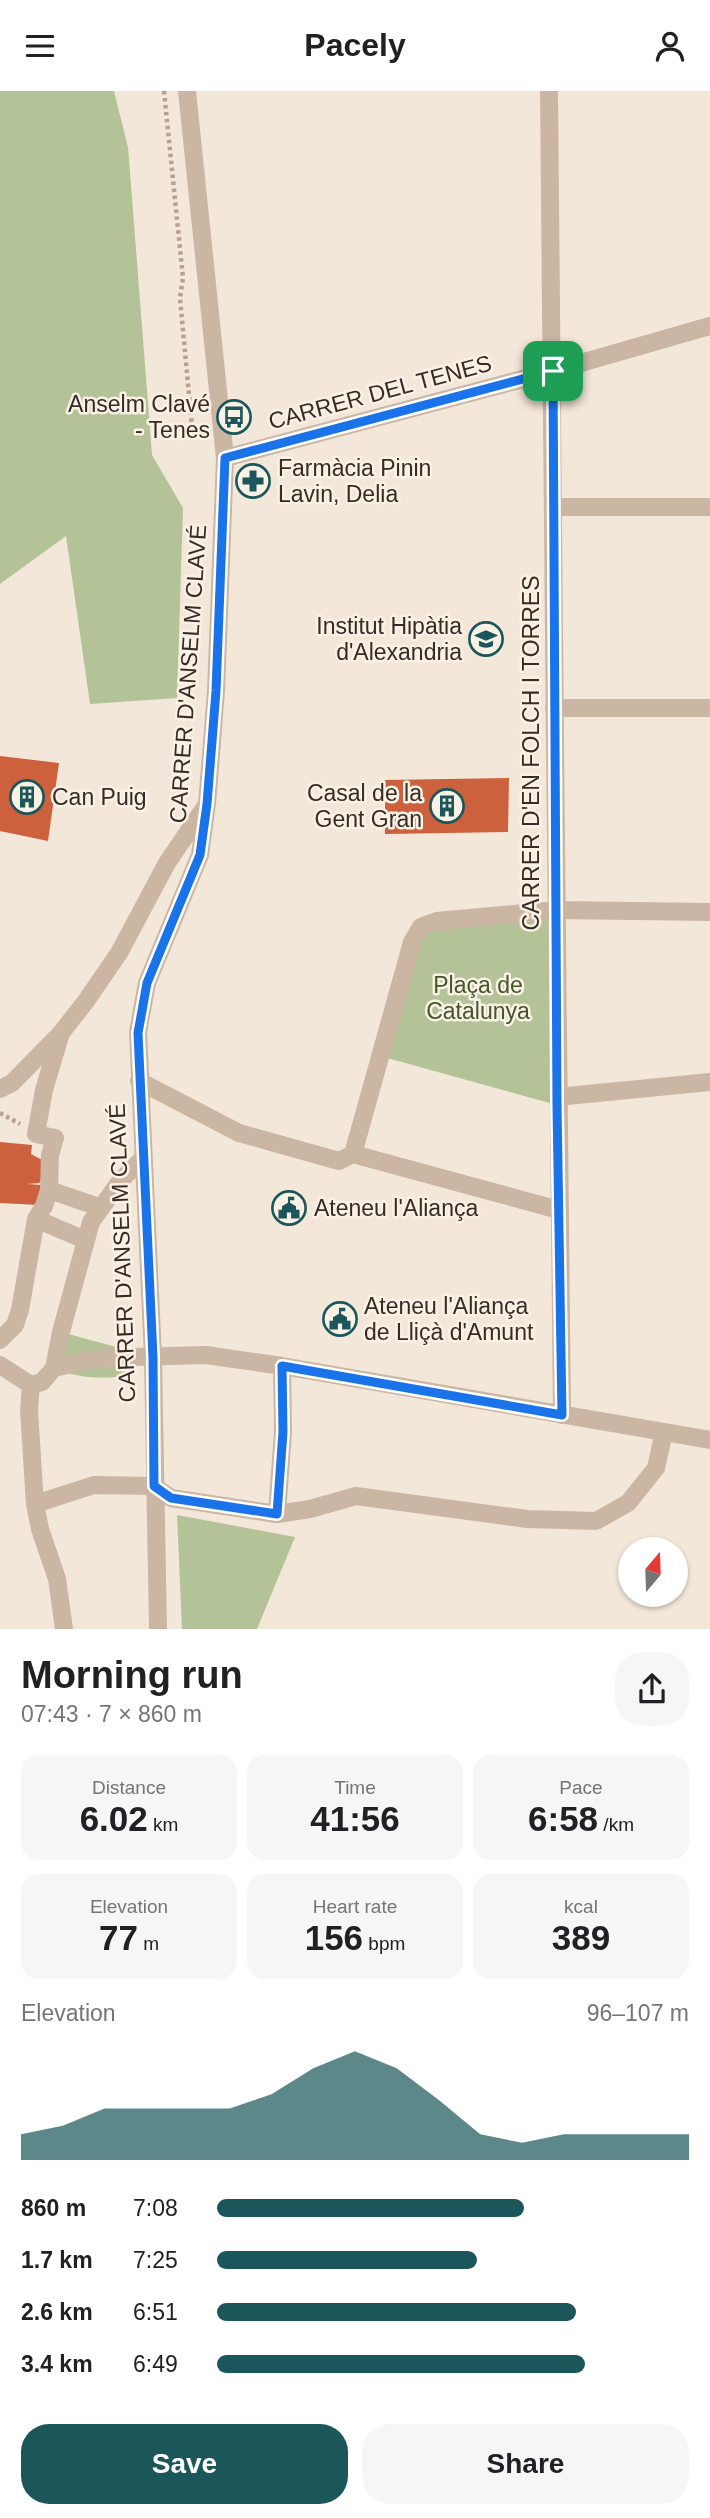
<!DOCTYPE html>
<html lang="en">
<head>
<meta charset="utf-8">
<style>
	:root { --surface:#fff; --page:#f6f6f6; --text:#202124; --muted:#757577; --accent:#1a565a }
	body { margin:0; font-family:Helvetica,sans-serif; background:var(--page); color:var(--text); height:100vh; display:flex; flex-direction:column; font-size:26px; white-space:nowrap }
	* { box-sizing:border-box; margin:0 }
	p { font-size:23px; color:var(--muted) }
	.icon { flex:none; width:38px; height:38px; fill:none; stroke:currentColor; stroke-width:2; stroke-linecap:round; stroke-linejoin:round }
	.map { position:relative; height:1538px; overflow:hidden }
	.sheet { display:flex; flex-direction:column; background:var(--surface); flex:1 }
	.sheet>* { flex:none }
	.needle { width:46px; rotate:19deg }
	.buttons { position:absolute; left:618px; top:1446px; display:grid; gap:14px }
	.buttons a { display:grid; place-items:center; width:70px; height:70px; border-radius:50%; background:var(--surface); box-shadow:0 2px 5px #0004; font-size:35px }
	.pin { position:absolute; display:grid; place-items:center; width:60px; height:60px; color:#fff; margin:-30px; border-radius:14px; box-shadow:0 4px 10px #0006 }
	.round { display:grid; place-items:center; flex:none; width:74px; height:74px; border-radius:28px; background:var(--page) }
	.headline { display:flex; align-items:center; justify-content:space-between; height:119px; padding:0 21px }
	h1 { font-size:38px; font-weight:800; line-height:52px }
	.metrics { display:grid; grid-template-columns:repeat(3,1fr); gap:10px; height:119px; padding:7px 21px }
	.metrics div { display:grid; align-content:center; border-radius:18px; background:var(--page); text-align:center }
	.metrics b { font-size:35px; font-weight:800 }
	.metrics small { font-size:19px; font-weight:400 }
	.metrics p { font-size:19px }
	.chart { height:196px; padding:14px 21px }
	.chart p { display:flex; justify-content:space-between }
	.chart svg { width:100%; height:126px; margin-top:7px; fill:var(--accent); opacity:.7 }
	.action { display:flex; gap:14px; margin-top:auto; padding:14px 21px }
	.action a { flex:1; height:80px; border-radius:28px; background:var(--accent); color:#fff; font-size:28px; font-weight:800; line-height:80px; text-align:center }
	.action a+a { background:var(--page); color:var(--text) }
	ul { padding:0 21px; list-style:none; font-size:23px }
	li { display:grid; grid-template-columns:112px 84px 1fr; align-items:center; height:52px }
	li i { height:18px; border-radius:9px; background:var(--accent) }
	header { display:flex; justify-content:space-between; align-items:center; height:91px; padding:0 21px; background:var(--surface); font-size:32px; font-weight:800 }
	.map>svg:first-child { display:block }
	.green { fill:#b4c298 }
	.building { fill:#cd603d }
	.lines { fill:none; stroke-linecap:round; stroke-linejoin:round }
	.path { stroke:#b7a08e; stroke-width:4.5; stroke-dasharray:3.5 3.5; stroke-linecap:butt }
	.minor { stroke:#cbb6a4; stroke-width:18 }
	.route-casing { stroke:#fff; stroke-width:14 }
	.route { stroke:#1a73e8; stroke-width:9 }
	.labels { text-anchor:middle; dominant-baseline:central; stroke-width:5; stroke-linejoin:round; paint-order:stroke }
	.street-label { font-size:23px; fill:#362b26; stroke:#faf1e5 }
	.poi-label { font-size:23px; fill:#362b26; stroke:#faf1e5; text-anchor:start }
	.park-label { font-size:23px; fill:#455629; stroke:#faf1e5 }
</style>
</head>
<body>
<header><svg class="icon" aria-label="menu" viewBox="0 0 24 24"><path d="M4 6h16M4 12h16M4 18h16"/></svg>Pacely<svg class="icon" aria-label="person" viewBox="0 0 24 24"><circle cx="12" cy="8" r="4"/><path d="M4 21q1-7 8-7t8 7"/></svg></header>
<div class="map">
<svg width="710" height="1538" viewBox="0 0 710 1538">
	<rect width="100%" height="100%" fill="#f3e7d9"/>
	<path class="green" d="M0,0H114L128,56L152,364L183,417L177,607L90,613L66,445L0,493Z
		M556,819L557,1014L380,965L421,836Z
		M61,1241L131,1260V1285C101,1287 82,1289 54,1277Z
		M177,1424L295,1446L257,1538H182Z"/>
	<path class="building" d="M0,665L59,672L48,750L0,740Z
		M509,687L508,741L385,743V689Z
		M0,1051L32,1054L31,1063L42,1069L43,1087L39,1092L27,1093L41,1094L39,1114L0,1112Z"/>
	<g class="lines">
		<path class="path" d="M164,0L183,187L180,207L192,336L204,348
			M0,1022L20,1033"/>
		<path class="minor" d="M549,0C555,441 555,883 562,1324
			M225,367L553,280L710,235
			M554,416H710
			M554,617H710
			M139,990L239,1042L339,1070L353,1063L559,1119
			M0,998L12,992L61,942L86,910L119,862L167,772L205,716
			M557,1006L710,991
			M353,1063L412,851L421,836L437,830L556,819L710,821
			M49,1099L99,1116
			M36,1128L85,1149
			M0,1249L15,1234L20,1219L36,1128L44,1115L49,1099L50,1064L55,1047L36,1043L44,999L60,945
			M0,1274L31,1294
			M54,1277L98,1267L206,1264L282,1275L710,1349
			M35,1413L94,1394L154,1395L171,1407L277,1423L310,1418L356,1405L527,1428L596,1430L628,1412L656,1377L664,1341
			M277,1423L283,1341L282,1275
			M64,1538L57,1488L40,1438L35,1413L29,1319L31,1294L42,1291L54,1277L61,1241L91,1131L121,1089L143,1067
			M158,1538L153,1266L138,941L147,892L200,764L207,713L216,600L225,367L187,0"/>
	</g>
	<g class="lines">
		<g class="route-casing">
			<path id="route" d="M553,280L557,1014L562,1324L282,1275L283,1341L277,1423L171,1407L154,1395L153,1266L138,942L147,892L200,764L207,713L216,600L225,367Z"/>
		</g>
		<use href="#route" class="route"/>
	</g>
	<defs>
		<g id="bus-ring" transform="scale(1.75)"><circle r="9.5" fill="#faf1e5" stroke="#1a565a" stroke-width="1.5"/><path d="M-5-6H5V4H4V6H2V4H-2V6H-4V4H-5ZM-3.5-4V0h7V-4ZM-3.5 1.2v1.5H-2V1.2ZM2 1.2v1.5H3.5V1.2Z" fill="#1a565a"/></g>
		<g id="pharmacy-ring" transform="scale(1.75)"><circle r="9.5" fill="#faf1e5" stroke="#1a565a" stroke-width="1.5"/><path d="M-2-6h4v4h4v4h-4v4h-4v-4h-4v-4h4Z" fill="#1a565a"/></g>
		<g id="school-ring" transform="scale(1.75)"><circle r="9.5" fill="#faf1e5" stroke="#1a565a" stroke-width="1.5"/><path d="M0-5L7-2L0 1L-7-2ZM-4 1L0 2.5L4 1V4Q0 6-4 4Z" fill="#1a565a"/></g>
		<g id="building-ring" transform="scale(1.75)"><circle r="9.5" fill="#faf1e5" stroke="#1a565a" stroke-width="1.5"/><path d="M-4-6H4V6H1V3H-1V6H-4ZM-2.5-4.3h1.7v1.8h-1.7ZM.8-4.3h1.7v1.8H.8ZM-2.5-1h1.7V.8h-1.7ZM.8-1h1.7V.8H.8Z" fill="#1a565a"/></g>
		<g id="civic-ring" transform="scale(1.75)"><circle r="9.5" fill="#faf1e5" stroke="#1a565a" stroke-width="1.5"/><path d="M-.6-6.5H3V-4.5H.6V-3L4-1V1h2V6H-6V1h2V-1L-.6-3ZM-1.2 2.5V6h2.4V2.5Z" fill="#1a565a"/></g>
	</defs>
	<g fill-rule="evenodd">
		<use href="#bus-ring" x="234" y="326"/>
		<use href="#pharmacy-ring" x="253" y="390"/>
		<use href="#school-ring" x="486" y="548"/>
		<use href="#building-ring" x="27" y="706"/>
		<use href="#building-ring" x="447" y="715"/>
		<use href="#civic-ring" x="289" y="1117"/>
		<use href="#civic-ring" x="340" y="1228"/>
	</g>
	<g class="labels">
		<g class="street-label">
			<text transform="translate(380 301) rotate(-15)">CARRER DEL TENES</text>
			<text transform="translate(188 583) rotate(-86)">CARRER D'ANSELM CLAVÉ</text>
			<text transform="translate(531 662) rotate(-90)">CARRER D'EN FOLCH I TORRES</text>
			<text transform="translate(122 1162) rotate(-92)">CARRER D'ANSELM CLAVÉ</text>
		</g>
		<g class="poi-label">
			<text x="210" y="313" text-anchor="end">Anselm Clavé<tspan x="210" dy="26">- Tenes</tspan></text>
			<text x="278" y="377">Farmàcia Pinin<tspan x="278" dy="26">Lavin, Delia</tspan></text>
			<text x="462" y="535" text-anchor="end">Institut Hipàtia<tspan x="462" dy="26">d'Alexandria</tspan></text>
			<text x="422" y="702" text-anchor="end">Casal de la<tspan x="422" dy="26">Gent Gran</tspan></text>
			<text x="52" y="706">Can Puig</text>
			<text x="314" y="1117">Ateneu l'Aliança</text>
			<text x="364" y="1215">Ateneu l'Aliança<tspan x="364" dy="26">de Lliçà d'Amunt</tspan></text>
		</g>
		<g class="park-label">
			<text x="478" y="894">Plaça de<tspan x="478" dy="26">Catalunya</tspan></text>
		</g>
	</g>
</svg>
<div class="buttons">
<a><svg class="needle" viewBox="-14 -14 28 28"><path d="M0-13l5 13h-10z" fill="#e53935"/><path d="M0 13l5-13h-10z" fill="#757577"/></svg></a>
</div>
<div class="pin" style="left:553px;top:280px;background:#1e9e55"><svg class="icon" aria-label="arrive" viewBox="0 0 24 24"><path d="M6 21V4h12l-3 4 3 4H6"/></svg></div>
</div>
<section class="sheet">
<div class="headline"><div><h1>Morning run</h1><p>07:43 · 7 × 860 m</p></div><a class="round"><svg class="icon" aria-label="share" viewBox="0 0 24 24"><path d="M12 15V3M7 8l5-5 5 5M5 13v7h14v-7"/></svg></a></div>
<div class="metrics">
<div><p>Distance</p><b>6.02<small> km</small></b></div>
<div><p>Time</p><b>41:56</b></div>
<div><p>Pace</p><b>6:58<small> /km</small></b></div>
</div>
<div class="metrics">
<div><p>Elevation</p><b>77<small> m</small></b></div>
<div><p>Heart rate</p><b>156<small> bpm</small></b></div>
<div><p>kcal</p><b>389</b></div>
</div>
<div class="chart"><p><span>Elevation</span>96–107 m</p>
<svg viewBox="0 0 160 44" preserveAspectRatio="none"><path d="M0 44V35L10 32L20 26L30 26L40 26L50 26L60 21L70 12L80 6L90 12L100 23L110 35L120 38L130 35L140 35L150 35L160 35V44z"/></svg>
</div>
<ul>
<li><b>860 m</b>7:08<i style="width:65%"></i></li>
<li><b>1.7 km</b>7:25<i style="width:55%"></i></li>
<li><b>2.6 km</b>6:51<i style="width:76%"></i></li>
<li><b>3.4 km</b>6:49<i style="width:78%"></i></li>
</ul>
<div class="action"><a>Save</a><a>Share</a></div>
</section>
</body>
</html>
